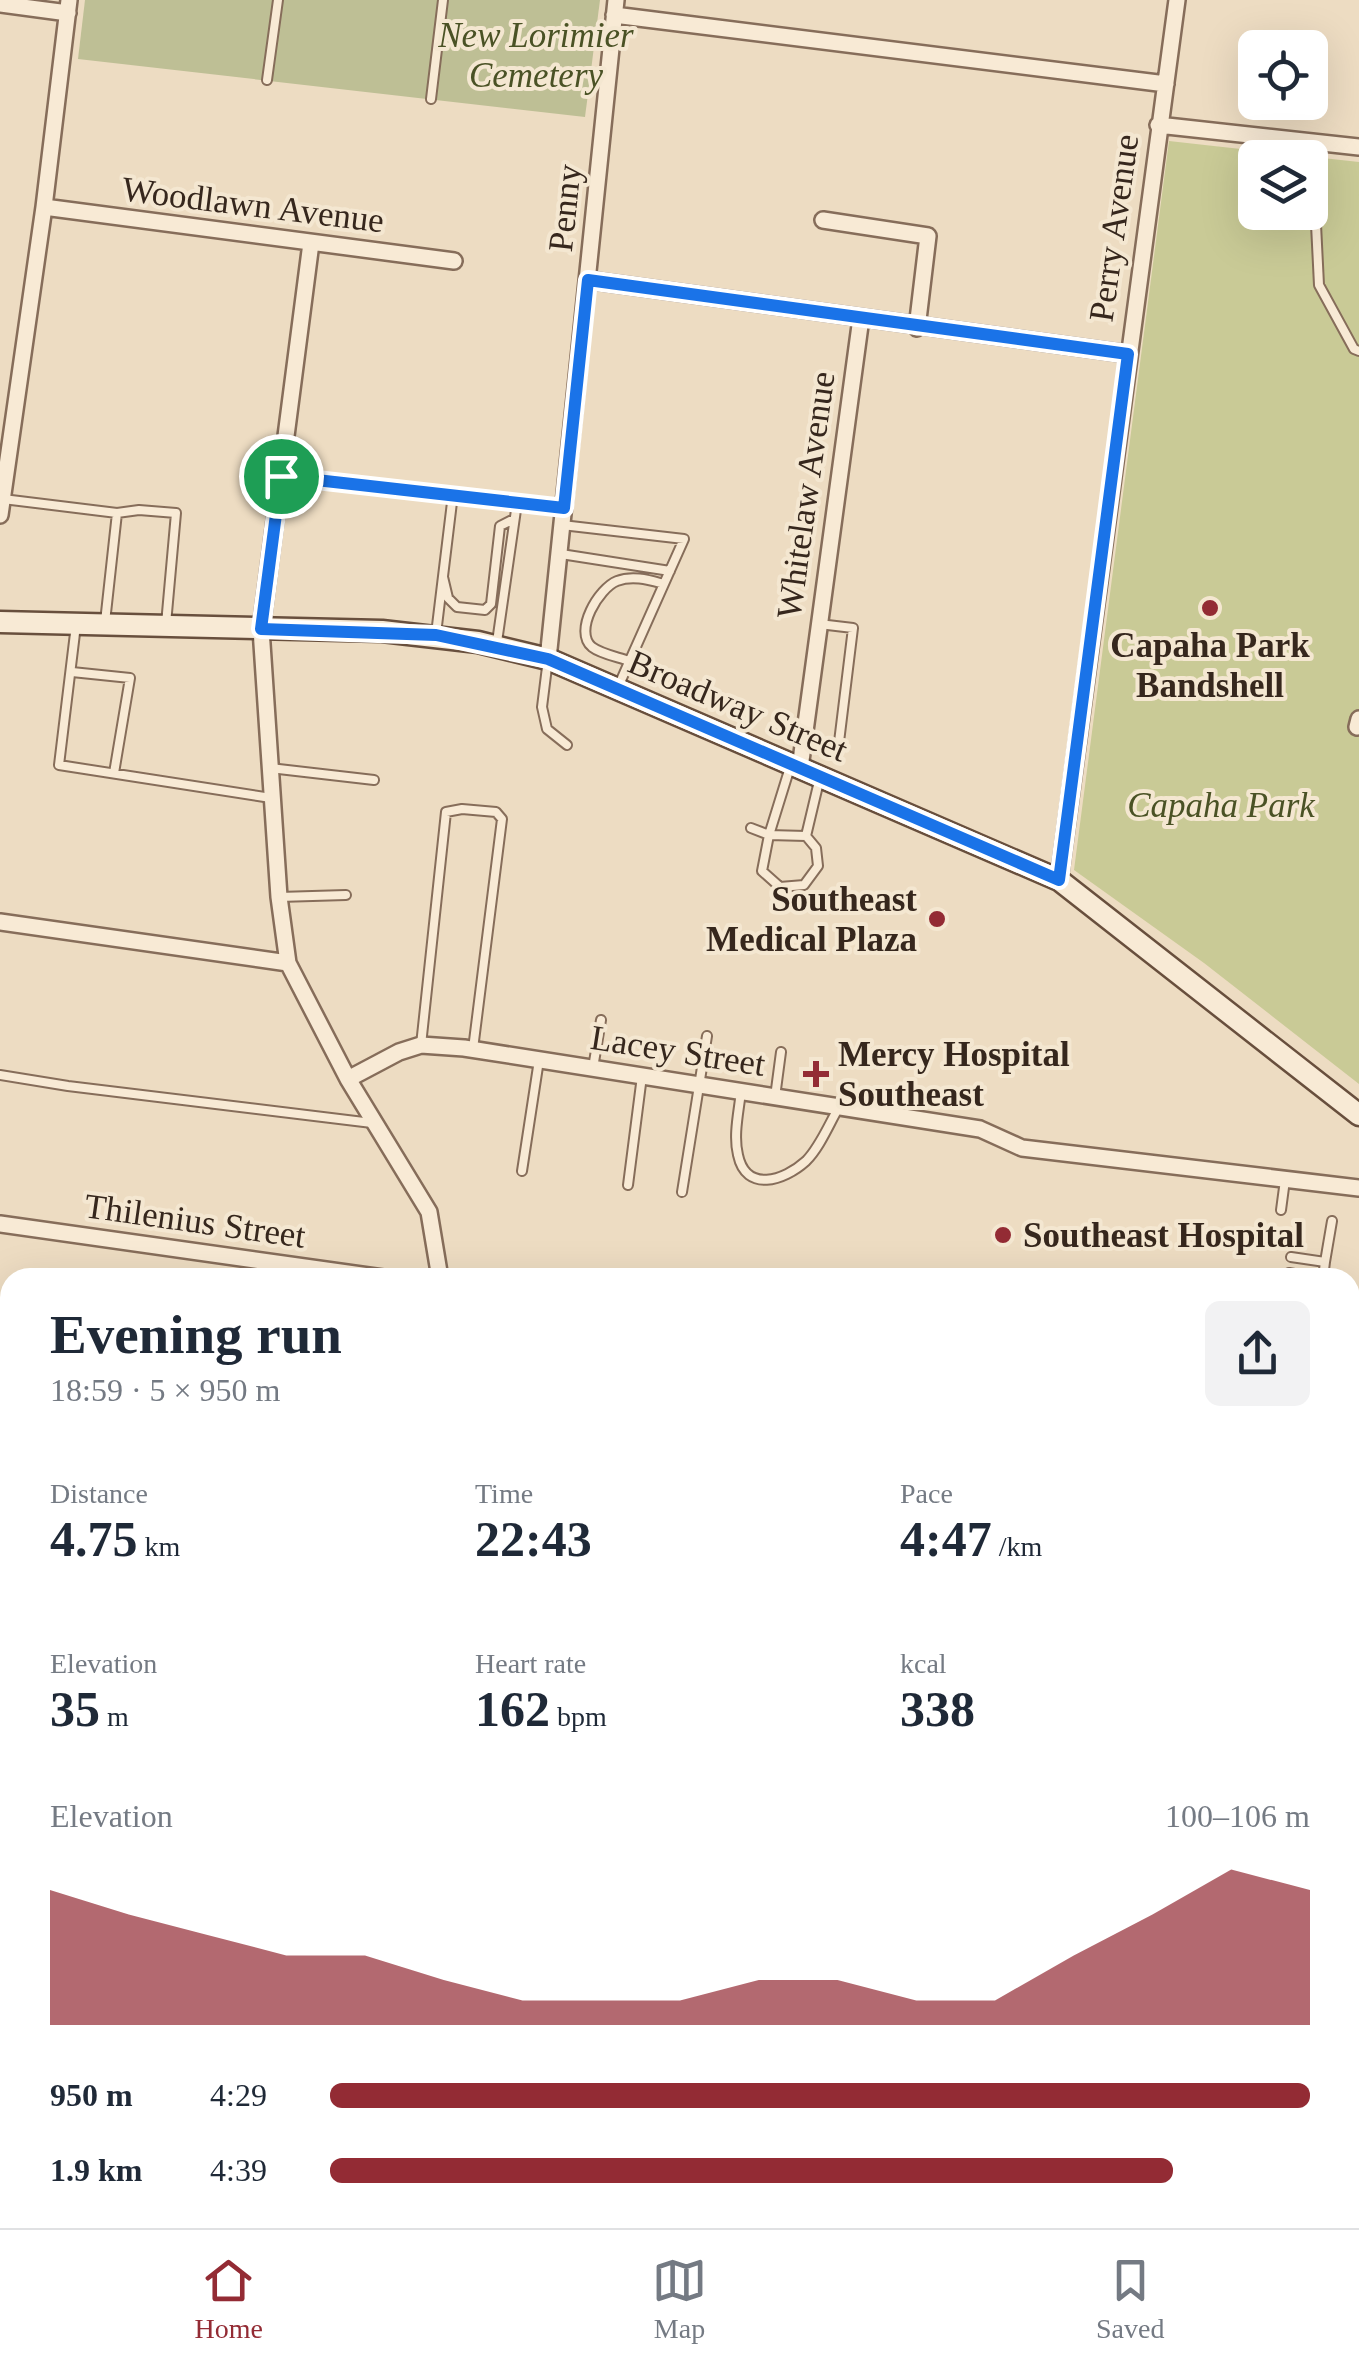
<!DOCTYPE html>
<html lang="en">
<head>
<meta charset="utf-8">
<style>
	:root { --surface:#fff; --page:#f2f2f3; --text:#1f2937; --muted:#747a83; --line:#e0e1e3; --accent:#932b34 }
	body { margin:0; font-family:"Times New Roman",serif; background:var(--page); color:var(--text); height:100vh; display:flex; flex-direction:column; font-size:38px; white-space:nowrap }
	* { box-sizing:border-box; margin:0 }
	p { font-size:32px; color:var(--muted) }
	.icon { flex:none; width:55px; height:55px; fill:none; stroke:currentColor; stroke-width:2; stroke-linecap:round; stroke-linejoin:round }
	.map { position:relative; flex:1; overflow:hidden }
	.side { position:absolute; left:0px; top:1268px; width:1360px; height:962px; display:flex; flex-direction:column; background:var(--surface); border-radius:30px 30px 0 0; box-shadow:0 10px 40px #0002 }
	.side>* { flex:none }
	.tools { position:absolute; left:1238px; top:30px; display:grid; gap:20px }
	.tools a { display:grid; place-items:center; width:90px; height:90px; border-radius:15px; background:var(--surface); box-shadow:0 10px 40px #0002; font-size:50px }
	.pin { position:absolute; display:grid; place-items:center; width:85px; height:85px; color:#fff; margin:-42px; border:5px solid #fff; border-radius:50%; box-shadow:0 2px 10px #0007 }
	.round { display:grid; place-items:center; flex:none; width:105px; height:105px; border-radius:15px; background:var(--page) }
	.overview { display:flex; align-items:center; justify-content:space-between; height:170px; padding:0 50px }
	h1 { font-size:55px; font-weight:600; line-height:75px }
	.metrics { display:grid; grid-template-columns:repeat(3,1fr); gap:15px; height:170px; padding:10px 50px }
	.metrics div { display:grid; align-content:center }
	.metrics b { font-size:50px; font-weight:600 }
	.metrics small { font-size:28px; font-weight:400 }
	.metrics p { font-size:28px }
	.chart { height:280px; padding:20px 50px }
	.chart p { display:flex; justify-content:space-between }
	.chart svg { width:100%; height:180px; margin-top:10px; fill:var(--accent); opacity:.7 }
	ul { padding:0 50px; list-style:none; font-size:32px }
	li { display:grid; grid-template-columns:160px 120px 1fr; align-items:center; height:75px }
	li i { height:25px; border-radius:12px; background:var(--accent) }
	.tabs { display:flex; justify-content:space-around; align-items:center; height:140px; border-top:2px solid var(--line); background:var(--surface); font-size:28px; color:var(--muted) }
	.tabs a { display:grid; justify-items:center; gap:5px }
	.tabs .selected { color:var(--accent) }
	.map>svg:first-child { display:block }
	.green { fill:#c9ca96; fill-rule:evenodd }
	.cemetery { fill:#bebf95 }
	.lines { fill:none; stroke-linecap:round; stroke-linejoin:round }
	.lane-casing { stroke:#866d5a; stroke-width:12 }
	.street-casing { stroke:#866d5a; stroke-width:20 }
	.secondary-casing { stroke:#684f3d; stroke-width:25 }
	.lane { stroke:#f8ead5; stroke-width:8 }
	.street { stroke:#f8ead5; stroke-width:15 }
	.secondary { stroke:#f8ead5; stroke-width:20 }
	.route-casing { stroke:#fff; stroke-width:20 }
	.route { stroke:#1a73e8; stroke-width:12 }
	.poi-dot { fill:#932b34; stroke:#f4e7d1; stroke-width:4 }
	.labels { text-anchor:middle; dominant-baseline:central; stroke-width:8; stroke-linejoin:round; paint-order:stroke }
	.park-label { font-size:35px; font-style:italic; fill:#4a5225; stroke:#f4e7d1 }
	.street-label { font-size:35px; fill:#36271d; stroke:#f4e7d1 }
	.poi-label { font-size:35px; font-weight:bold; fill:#36271d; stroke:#f4e7d1; text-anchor:start }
</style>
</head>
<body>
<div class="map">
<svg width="1359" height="2228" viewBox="0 0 1359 2228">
	<rect width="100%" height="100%" fill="#eddcc2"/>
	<path class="green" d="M1169,141L1359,162V1084L1204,963L1074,870ZM1255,158H1310V212H1255Z"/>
	<path class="cemetery" d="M85,0H600L585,117L78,59Z"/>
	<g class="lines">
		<g class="lane-casing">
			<path id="lane" d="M267,80L278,0
				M431,99L443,0
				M1312,143L1319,285L1354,349L1359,351
				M281,476L564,508
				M3,499L117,513L105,622
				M117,513L139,510L176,513L166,624
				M562,525L684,539L618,687
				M561,554L670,571
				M443,577L448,598L457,607L485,610L491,604L500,526L514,519
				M819,624L853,628L839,742
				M76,625L59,765L271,798
				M436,634L453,494
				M497,642L517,503
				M548,659L542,707L547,729L567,745
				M629,661C618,657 601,654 592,647C573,631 599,588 617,581C633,575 649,580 664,584
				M72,672L130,678L114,773
				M270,768L374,780
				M751,828L769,835L806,836L816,848L818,866L804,885L780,887L762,871L769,835L791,764
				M806,836L820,777
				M279,897L346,895
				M421,1045L446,812L462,809L496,812L502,819L473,1049
				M593,1068L601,1020
				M0,1075L68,1086L372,1123
				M741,1091C739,1111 733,1135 738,1155C746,1193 784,1181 806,1161C820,1147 829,1124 839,1107
				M775,1097L781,1052
				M522,1171L539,1060
				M628,1185L642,1076
				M682,1192L707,1036
				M1281,1210L1285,1180
				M1291,1257L1325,1262L1323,1278
				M1325,1262L1332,1221
				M1289,1273L1317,1278
				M1350,1393L1359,1394
				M0,1971L10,1972
				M1075,2220L1135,2228
				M1028,2228L1030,2220
				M1157,2228L1158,2220"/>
		</g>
		<g class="street-casing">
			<path id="street" d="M0,4L68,13
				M614,15L1166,84
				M1158,125L1359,147
				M44,207L454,261
				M823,220L928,236L917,328
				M311,243L261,629L279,897L288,963L348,1079L429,1212L440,1278
				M588,280L1128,354
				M0,515L44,207L69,0
				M548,659L616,0
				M1357,727L1359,719
				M800,768L861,318
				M1059,880L1177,0
				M0,922L288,963
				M348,1079L399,1052L421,1045L464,1048L980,1129L1022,1148L1359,1188
				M0,1224L383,1278
				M0,1524L10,1525
				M1350,1603L1359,1605
				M0,1824L10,1825
				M0,2132L10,2133
				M652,2220L711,2228
				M316,2228L317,2220
				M877,2228L878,2220"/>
		</g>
		<g class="secondary-casing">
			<path id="secondary" d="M0,622L382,631L478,642L548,659L1059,880L1359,1115"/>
		</g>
		<use href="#lane" class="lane"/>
		<use href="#street" class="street"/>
		<use href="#secondary" class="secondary"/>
	</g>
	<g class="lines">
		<g class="route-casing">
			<path id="route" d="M588,280L1128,354L1059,880L548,659L436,635L261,629L281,476L564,508Z"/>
		</g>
		<use href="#route" class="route"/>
	</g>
	<g class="poi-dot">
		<circle cx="1210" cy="608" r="10"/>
		<circle cx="937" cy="919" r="10"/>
		<path d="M811 1059h10v10h10v10h-10v10h-10v-10h-10v-10h10z"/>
		<circle cx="1003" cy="1235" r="10"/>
	</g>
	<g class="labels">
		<g class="park-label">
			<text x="536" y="35">New Lorimier<tspan x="536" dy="40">Cemetery</tspan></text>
			<text x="1221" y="805">Capaha Park</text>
		</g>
		<g class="street-label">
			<text transform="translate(253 205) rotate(7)">Woodlawn Avenue</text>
			<text transform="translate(565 208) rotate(-84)">Penny</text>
			<text transform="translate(1114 228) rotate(-82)">Perry Avenue</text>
			<text transform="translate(806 495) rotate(-82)">Whitelaw Avenue</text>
			<text transform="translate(738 706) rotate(23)">Broadway Street</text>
			<text transform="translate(678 1051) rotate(9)">Lacey Street</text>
			<text transform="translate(195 1221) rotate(8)">Thilenius Street</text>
		</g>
		<g class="poi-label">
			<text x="1210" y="645" text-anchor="middle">Capaha Park<tspan x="1210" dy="40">Bandshell</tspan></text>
			<text x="917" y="899" text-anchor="end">Southeast<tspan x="917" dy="40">Medical Plaza</tspan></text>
			<text x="838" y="1054">Mercy Hospital<tspan x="838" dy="40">Southeast</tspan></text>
			<text x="1023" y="1235">Southeast Hospital</text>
		</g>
	</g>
</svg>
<div class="tools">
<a><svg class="icon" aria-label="locate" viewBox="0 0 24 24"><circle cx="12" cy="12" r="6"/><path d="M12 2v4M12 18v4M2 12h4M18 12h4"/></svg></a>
<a><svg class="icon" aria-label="layers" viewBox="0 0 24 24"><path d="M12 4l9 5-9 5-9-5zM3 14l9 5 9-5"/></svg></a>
</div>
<div class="pin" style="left:281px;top:476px;background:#1e9e55"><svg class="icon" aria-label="arrive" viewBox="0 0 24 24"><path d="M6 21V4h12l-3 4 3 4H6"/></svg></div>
<section class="side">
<div class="overview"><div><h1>Evening run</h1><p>18:59 · 5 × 950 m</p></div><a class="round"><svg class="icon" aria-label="share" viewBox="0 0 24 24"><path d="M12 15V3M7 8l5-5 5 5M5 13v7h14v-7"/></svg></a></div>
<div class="metrics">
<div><p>Distance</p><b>4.75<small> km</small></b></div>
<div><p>Time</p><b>22:43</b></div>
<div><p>Pace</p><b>4:47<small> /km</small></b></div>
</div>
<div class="metrics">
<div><p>Elevation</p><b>35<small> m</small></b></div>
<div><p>Heart rate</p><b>162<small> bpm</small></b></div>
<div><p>kcal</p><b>338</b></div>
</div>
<div class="chart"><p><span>Elevation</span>100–106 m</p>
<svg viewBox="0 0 160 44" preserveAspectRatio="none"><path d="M0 44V11L10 17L20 22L30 27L40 27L50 33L60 38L70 38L80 38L90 33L100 33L110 38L120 38L130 27L140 17L150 6L160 11V44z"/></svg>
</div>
<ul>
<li><b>950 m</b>4:29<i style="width:100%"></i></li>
<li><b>1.9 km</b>4:39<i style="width:86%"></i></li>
</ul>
</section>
</div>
<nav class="tabs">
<a class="selected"><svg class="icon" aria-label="home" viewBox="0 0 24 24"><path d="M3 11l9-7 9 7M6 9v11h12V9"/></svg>Home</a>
<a><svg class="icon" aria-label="map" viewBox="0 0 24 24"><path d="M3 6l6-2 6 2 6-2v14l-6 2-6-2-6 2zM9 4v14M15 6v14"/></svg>Map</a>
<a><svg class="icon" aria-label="saved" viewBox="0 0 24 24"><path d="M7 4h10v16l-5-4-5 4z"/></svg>Saved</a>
</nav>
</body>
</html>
